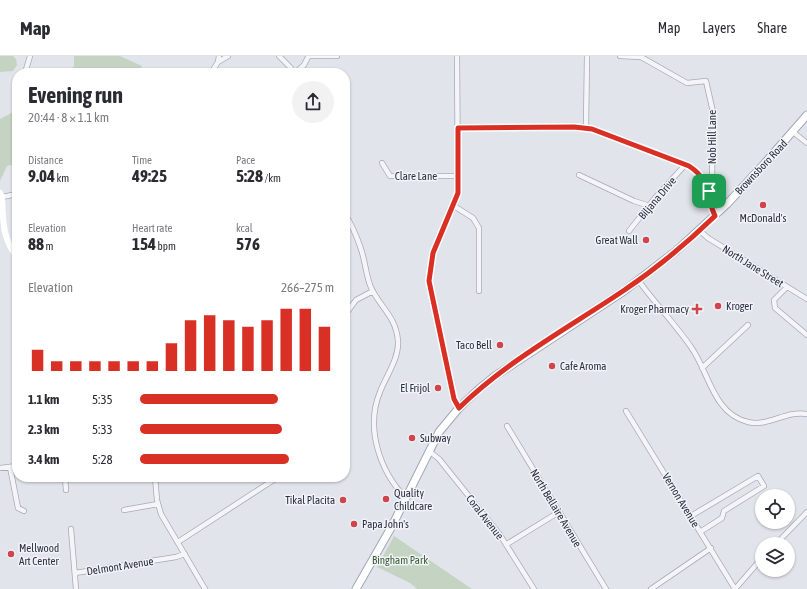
<!DOCTYPE html>
<html lang="en">
<head>
<meta charset="utf-8">
<style>
	:root { --surface:#fff; --page:#f2f2f3; --text:#2b2b33; --muted:#7c7c81; --line:#e1e1e2; --accent:#d93025 }
	body { margin:0; font-family:"Asap Condensed",sans-serif; background:var(--page); color:var(--text); height:100vh; display:flex; flex-direction:column; font-size:15px; white-space:nowrap }
	* { box-sizing:border-box; margin:0 }
	p { font-size:13px; color:var(--muted) }
	.icon { flex:none; width:22px; height:22px; fill:none; stroke:currentColor; stroke-width:2; stroke-linecap:round; stroke-linejoin:round }
	.map { position:relative; flex:1; overflow:hidden }
	.drawer { position:absolute; left:12px; top:12px; width:338px; height:414px; display:flex; flex-direction:column; background:var(--surface); border-radius:16px; box-shadow:0 1px 3px #0004 }
	.drawer>* { flex:none }
	.fabs { position:absolute; left:755px; top:433px; display:grid; gap:8px }
	.fabs a { display:grid; place-items:center; width:40px; height:40px; border-radius:50%; background:var(--surface); box-shadow:0 1px 3px #0004; font-size:20px }
	.pin { position:absolute; display:grid; place-items:center; width:34px; height:34px; color:#fff; margin:-17px; border-radius:8px; box-shadow:0 2px 6px #0006 }
	.round { display:grid; place-items:center; flex:none; width:42px; height:42px; border-radius:21px; background:var(--page) }
	.head { display:flex; align-items:center; justify-content:space-between; height:68px; padding:0 16px }
	h1 { font-size:22px; font-weight:700; line-height:30px }
	.metrics { display:grid; grid-template-columns:repeat(3,1fr); gap:6px; height:68px; padding:4px 16px }
	.metrics div { display:grid; align-content:center }
	.metrics b { font-size:17px; font-weight:700 }
	.metrics small { font-size:11px; font-weight:400 }
	.metrics p { font-size:11px }
	.chart { height:112px; padding:8px 16px }
	.chart p { display:flex; justify-content:space-between }
	.chart svg { width:100%; height:72px; margin-top:4px; stroke:var(--accent); stroke-width:6 }
	ul { padding:0 16px; list-style:none; font-size:13px }
	li { display:grid; grid-template-columns:64px 48px 1fr; align-items:center; height:30px }
	li i { height:10px; border-radius:5px; background:var(--accent) }
	header { display:flex; align-items:center; gap:24px; box-sizing:border-box; height:56px; padding:0 20px; background:var(--surface); border-bottom:1px solid var(--line) }
	header strong { font-size:19px }
	nav { display:flex; gap:22px; margin-inline-start:auto; font-size:14px }
	.map>svg:first-child { display:block }
	.green { fill:#c5d4c2 }
	.lines { fill:none; stroke-linecap:round; stroke-linejoin:round }
	.street-casing { stroke:#a6aab4; stroke-width:6 }
	.primary-casing { stroke:#a0a7b6; stroke-width:9 }
	.street { stroke:#f4f5f8; stroke-width:4.5 }
	.secondary { stroke:#fff; stroke-width:6 }
	.primary { stroke:#fff; stroke-width:7 }
	.route-casing { stroke:#fff; stroke-width:8 }
	.route { stroke:#d93025; stroke-width:5 }
	.poi-dot { fill:#d0454d; stroke:#f1f3f7; stroke-width:1.5 }
	.labels { text-anchor:middle; dominant-baseline:central; stroke-width:3; stroke-linejoin:round; paint-order:stroke }
	.street-label { font-size:11px; fill:#293042; stroke:#f1f3f7 }
	.poi-label { font-size:11px; fill:#293042; stroke:#f1f3f7; text-anchor:start }
	.park-label { font-size:11px; fill:#3a5e36; stroke:#f1f3f7 }
</style>
</head>
<body>
<header>
<strong>Map</strong>
<nav><a>Map</a><a>Layers</a><a>Share</a></nav>
</header>
<div class="map">
<svg width="807" height="533" viewBox="0 0 807 533">
	<rect width="100%" height="100%" fill="#e1e4ea"/>
	<path class="green" d="M0,0H13L16,3L17,9L13,15L0,16Z
		M74,0H120L142,10L138,17H68L74,10Z
		M17,54V108L7,110L0,125V63Z
		M394,480L472,533H417L410,527L377,511Z"/>
	<g class="lines">
		<g class="street-casing">
			<path id="street" d="M279,0L291,12L293,17
				M308,0H337
				M457,0L458,137L433,197L429,225L453,343L459,352
				M620,0L641,1L687,27L706,25L713,56L712,127L709,135
				M218,6L228,0
				M25,17L30,0
				M211,17L218,6L219,0
				M295,17L304,9L308,1
				M458,72L574,71L592,73L689,110L699,118L706,127L712,153L715,160
				M586,72L587,0
				M793,76L807,87
				M382,107L390,120H458
				M579,119L634,145L650,150
				M2,141L17,138
				M454,150L473,162L479,172V235
				M345,158C352,169 357,181 361,193C365,205 366,218 370,229C378,250 396,259 398,285C399,303 386,320 380,336C365,372 380,416 406,442
				M629,175L655,142L685,109
				M700,175L708,182L807,243
				M638,224C655,247 675,268 691,291C709,316 713,358 748,366C769,371 786,354 807,358
				M787,231L774,244L775,252L807,279
				M345,259L356,244L373,235
				M702,312L748,269
				M626,355L735,533
				M507,370L606,533
				M429,395L439,403L500,479L534,533
				M10,411L18,452L24,455
				M0,412L17,410
				M65,421L66,434
				M155,421L157,444L161,458L205,533
				M124,454L158,448
				M691,460L758,420L764,430L724,455L722,462L700,476
				M71,473L76,533
				M178,486L278,421
				M507,488L559,456
				M776,488L807,456
				M75,517L176,501L185,498
				M651,533L711,492
				M735,533L762,502"/>
		</g>
		<g class="primary-casing">
			<path id="primary" d="M356,533L392,470L439,376L459,352L479,333L495,320L624,235L676,195L727,148L765,107L807,59"/>
		</g>
		<use href="#street" class="street"/>
		<path class="secondary" d="M0,137L2,141C3,161 2,184 17,200"/>
		<use href="#primary" class="primary"/>
	</g>
	<g class="lines">
		<g class="route-casing">
			<path id="route" d="M574,71L592,73L689,110C712,125 705,139 715,160C687,187 656,213 623,235C568,272 507,305 459,352L454,343L429,225L433,197L458,137V72Z"/>
		</g>
		<use href="#route" class="route"/>
	</g>
	<g class="poi-dot">
		<circle cx="763" cy="149" r="4"/>
		<circle cx="646" cy="184" r="4"/>
		<circle cx="718" cy="250" r="4"/>
		<path d="M695 247h4v4h4v4h-4v4h-4v-4h-4v-4h4z"/>
		<circle cx="500" cy="289" r="4"/>
		<circle cx="552" cy="310" r="4"/>
		<circle cx="438" cy="332" r="4"/>
		<circle cx="412" cy="382" r="4"/>
		<circle cx="386" cy="443" r="4"/>
		<circle cx="343" cy="444" r="4"/>
		<circle cx="354" cy="468" r="4"/>
		<circle cx="11" cy="498" r="4"/>
	</g>
	<g class="labels">
		<g class="street-label">
			<text transform="translate(712 81) rotate(-90)">Nob Hill Lane</text>
			<text transform="translate(761 111) rotate(-47)">Brownsboro Road</text>
			<text x="416" y="120">Clare Lane</text>
			<text transform="translate(657 142) rotate(-50)">Biljana Drive</text>
			<text transform="translate(753 210) rotate(32)">North Jane Street</text>
			<text transform="translate(681 444) rotate(59)">Vernon Avenue</text>
			<text transform="translate(556 452) rotate(59)">North Bellaire Avenue</text>
			<text transform="translate(485 461) rotate(52)">Coral Avenue</text>
			<text transform="translate(120 510) rotate(-9)">Delmont Avenue</text>
		</g>
		<g class="poi-label">
			<text x="763" y="162" text-anchor="middle">McDonald's</text>
			<text x="638" y="184" text-anchor="end">Great Wall</text>
			<text x="726" y="250">Kroger</text>
			<text x="689" y="253" text-anchor="end">Kroger Pharmacy</text>
			<text x="492" y="289" text-anchor="end">Taco Bell</text>
			<text x="560" y="310">Cafe Aroma</text>
			<text x="430" y="332" text-anchor="end">El Frijol</text>
			<text x="420" y="382">Subway</text>
			<text x="394" y="437">Quality<tspan x="394" dy="13">Childcare</tspan></text>
			<text x="335" y="444" text-anchor="end">Tikal Placita</text>
			<text x="362" y="468">Papa John's</text>
			<text x="19" y="492">Mellwood<tspan x="19" dy="13">Art Center</tspan></text>
		</g>
		<g class="park-label">
			<text x="400" y="504">Bingham Park</text>
		</g>
	</g>
</svg>
<div class="fabs">
<a><svg class="icon" aria-label="locate" viewBox="0 0 24 24"><circle cx="12" cy="12" r="6"/><path d="M12 2v4M12 18v4M2 12h4M18 12h4"/></svg></a>
<a><svg class="icon" aria-label="layers" viewBox="0 0 24 24"><path d="M12 4l9 5-9 5-9-5zM3 14l9 5 9-5"/></svg></a>
</div>
<div class="pin" style="left:709px;top:135px;background:#1e9e55"><svg class="icon" aria-label="arrive" viewBox="0 0 24 24"><path d="M6 21V4h12l-3 4 3 4H6"/></svg></div>
<section class="drawer">
<div class="head"><div><h1>Evening run</h1><p>20:44 · 8 × 1.1 km</p></div><a class="round"><svg class="icon" aria-label="share" viewBox="0 0 24 24"><path d="M12 15V3M7 8l5-5 5 5M5 13v7h14v-7"/></svg></a></div>
<div class="metrics">
<div><p>Distance</p><b>9.04<small> km</small></b></div>
<div><p>Time</p><b>49:25</b></div>
<div><p>Pace</p><b>5:28<small> /km</small></b></div>
</div>
<div class="metrics">
<div><p>Elevation</p><b>88<small> m</small></b></div>
<div><p>Heart rate</p><b>154<small> bpm</small></b></div>
<div><p>kcal</p><b>576</b></div>
</div>
<div class="chart"><p><span>Elevation</span>266–275 m</p>
<svg viewBox="0 0 160 44" preserveAspectRatio="none"><path d="M5 44V31M15 44V38M25 44V38M35 44V38M45 44V38M55 44V38M65 44V38M75 44V27M85 44V13M95 44V10M105 44V13M115 44V17M125 44V13M135 44V6M145 44V6M155 44V17"/></svg>
</div>
<ul>
<li><b>1.1 km</b>5:35<i style="width:71%"></i></li>
<li><b>2.3 km</b>5:33<i style="width:73%"></i></li>
<li><b>3.4 km</b>5:28<i style="width:77%"></i></li>
</ul>
</section>
</div>
</body>
</html>
